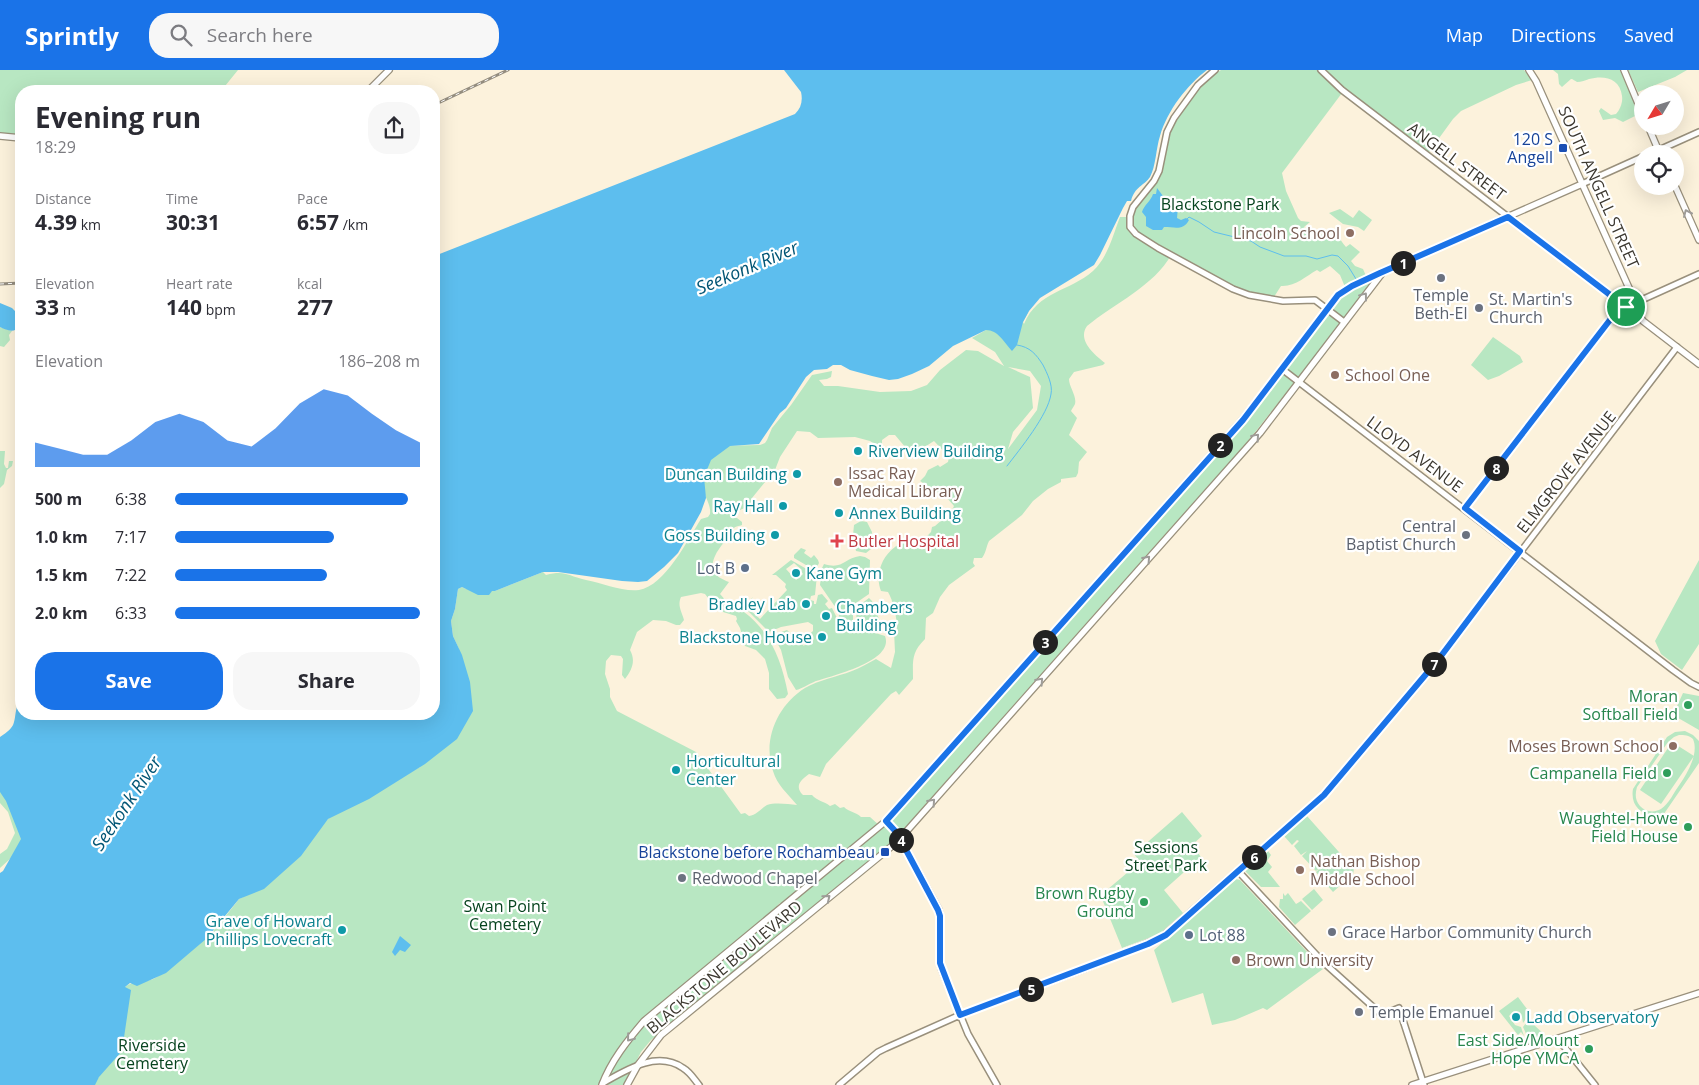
<!DOCTYPE html>
<html lang="en">
<head>
<meta charset="utf-8">
<style>
	:root { --surface:#fff; --page:#f7f7f7; --text:#2b2b33; --muted:#7c7c81; --accent:#1a73e8 }
	body { margin:0; font-family:"Open Sans",sans-serif; background:var(--page); color:var(--text); height:100vh; display:flex; flex-direction:column; font-size:19px; white-space:nowrap }
	* { box-sizing:border-box; margin:0 }
	p { font-size:16px; color:var(--muted) }
	.icon { flex:none; width:28px; height:28px; fill:none; stroke:currentColor; stroke-width:2; stroke-linecap:round; stroke-linejoin:round }
	.map { position:relative; flex:1; overflow:hidden }
	.side { position:absolute; left:15px; top:15px; width:425px; height:635px; display:flex; flex-direction:column; background:var(--surface); border-radius:20px; box-shadow:0 5px 20px #0002 }
	.side>* { flex:none }
	.needle { width:32px; rotate:232deg }
	.buttons { position:absolute; left:1634px; top:15px; display:grid; gap:10px }
	.buttons a { display:grid; place-items:center; width:50px; height:50px; border-radius:50%; background:var(--surface); box-shadow:0 5px 20px #0002; font-size:25px }
	.pin { position:absolute; display:grid; place-items:center; width:42px; height:42px; color:#fff; margin:-21px; border:2px solid #fff; border-radius:50%; box-shadow:0 1px 5px #0007 }
	.km { position:absolute; width:25px; height:25px; margin:-12px; border-radius:50%; background:#222; color:#fff; font-size:14px; line-height:25px; text-align:center }
	.round { display:grid; place-items:center; flex:none; width:52px; height:52px; border-radius:20px; background:var(--page) }
	.overview { display:flex; align-items:center; justify-content:space-between; height:85px; padding:0 20px }
	h1 { font-size:28px; font-weight:700; line-height:38px }
	.metrics { display:grid; grid-template-columns:repeat(3,1fr); gap:8px; height:85px; padding:5px 20px }
	.metrics div { display:grid; align-content:center }
	.metrics b { font-size:21px; font-weight:700 }
	.metrics small { font-size:14px; font-weight:400 }
	.metrics p { font-size:14px }
	.chart { height:140px; padding:10px 20px }
	.chart p { display:flex; justify-content:space-between }
	.chart svg { width:100%; height:90px; margin-top:5px; fill:var(--accent); opacity:.7 }
	.primary-button { display:flex; gap:10px; margin-top:auto; padding:10px 20px }
	.primary-button a { flex:1; height:58px; border-radius:20px; background:var(--accent); color:#fff; font-size:20px; font-weight:700; line-height:58px; text-align:center }
	.primary-button a+a { background:var(--page); color:var(--text) }
	ul { padding:0 20px; list-style:none; font-size:16px }
	li { display:grid; grid-template-columns:80px 60px 1fr; align-items:center; height:38px }
	li i { height:12px; border-radius:6px; background:var(--accent) }
	header { display:flex; align-items:center; gap:30px; box-sizing:border-box; height:70px; padding:0 25px; background:var(--accent); color:#fff }
	header strong { font-size:24px }
	nav { display:flex; gap:28px; margin-inline-start:auto; font-size:18px }
	.search { width:350px; height:45px; background:var(--page); display:flex; align-items:center; gap:12px; box-sizing:border-box; padding:0 18px; border-radius:20px; color:var(--muted); font-size:19px }
	.map>svg:first-child { display:block }
	.green { fill:#b8e7c2; fill-rule:evenodd }
	.water { fill:#5dbeee }
	.lines { fill:none; stroke-linecap:round; stroke-linejoin:round }
	.stream { stroke:#5dbeee; stroke-width:1 }
	.tertiary-casing { stroke:#99907c; stroke-width:8 }
	.secondary-casing { stroke:#99907c; stroke-width:8 }
	.tertiary { stroke:#fff; stroke-width:5 }
	.secondary { stroke:#fff; stroke-width:5.5 }
	.rail-casing { stroke:#948d7f; stroke-width:3 }
	.rail { stroke:#fff; stroke-width:1; stroke-dasharray:4; stroke-linecap:butt }
	.oneway { stroke:#9e9c98 }
	.route-casing { stroke:#fff; stroke-width:10 }
	.route { stroke:#1a73e8; stroke-width:6 }
	.transit-dot { fill:#1a4fb4; stroke:#fff; stroke-width:2 }
	.education-dot { fill:#8d6e63; stroke:#fff; stroke-width:2 }
	.worship-dot { fill:#6b7280; stroke:#fff; stroke-width:2 }
	.culture-dot { fill:#0f9aa8; stroke:#fff; stroke-width:2 }
	.health-dot { fill:#e0444e; stroke:#fff; stroke-width:2 }
	.service-dot { fill:#5c6f8a; stroke:#fff; stroke-width:2 }
	.leisure-dot { fill:#2e9e5b; stroke:#fff; stroke-width:2 }
	.labels { text-anchor:middle; dominant-baseline:central; stroke-width:4.5; stroke-linejoin:round; paint-order:stroke }
	.transit-label { font-size:16px; fill:#164399; stroke:#fff; text-anchor:end }
	.street-label { font-size:16px; fill:#3c3830; stroke:#fff }
	.park-label { font-size:16px; fill:#07441f; stroke:#fff }
	.education-label { font-size:16px; fill:#785e54; stroke:#fff; text-anchor:start }
	.worship-label { font-size:16px; fill:#5b616d; stroke:#fff; text-anchor:start }
	.culture-label { font-size:16px; fill:#0d838f; stroke:#fff; text-anchor:start }
	.health-label { font-size:16px; fill:#be3a42; stroke:#fff; text-anchor:start }
	.service-label { font-size:16px; fill:#4e5e75; stroke:#fff; text-anchor:end }
	.leisure-label { font-size:16px; fill:#27864d; stroke:#fff; text-anchor:end }
	.water-label { font-size:18px; font-style:italic; fill:#025575; stroke:#fff }
</style>
</head>
<body>
<header>
<strong>Sprintly</strong>
<div class="search"><svg class="icon" aria-label="search" viewBox="0 0 24 24"><circle cx="10" cy="10" r="6"/><path d="M15 15l6 6"/></svg>Search here</div>
<nav><a>Map</a><a>Directions</a><a>Saved</a></nav>
</header>
<div class="map">
<svg width="1699" height="1015" viewBox="0 0 1699 1015">
	<rect width="100%" height="100%" fill="#fcf2dc"/>
	<path class="green" d="M0,0H238L221,21H21V65L0,64Z
		M1221,0H1524L1532,10L1516,15L1461,41L1453,49L1429,82L1345,19L1282,103L1286,121L1298,148L1301,151L1310,152L1304,157L1315,171L1322,164H1329L1331,168L1337,166C1341,169 1342,173 1346,177L1350,174L1360,182L1351,191L1355,196L1363,199L1367,208L1350,217L1349,214L1345,217L1340,205L1330,196L1320,202L1317,200C1306,206 1295,217 1281,216L1272,230L1250,226L1171,185C1155,215 1114,234 1087,256C1077,270 1094,284 1105,293L1103,295L1074,302L1069,309C1069,317 1077,326 1075,334C1074,336 1072,339 1071,341L1077,348L1069,365L1087,382L1079,392L1078,403L1076,407L1061,409V412L1048,419L1033,431L1022,445L989,471C986,477 986,483 982,488H974L973,493L975,496L949,515L940,527L933,543L926,548L925,569C911,583 913,591 913,609L899,625L896,621L891,624L826,694L820,707L809,704C801,710 794,716 803,725H812C817,731 824,731 830,736L835,734L840,738L844,737C849,742 856,742 861,747H870L880,756L783,836L780,833L777,836L778,839L657,939L632,970L645,955L669,933L857,779L899,742L1025,598L1118,494L1147,459L1242,355L1340,229L1346,222L1374,207L1375,210L1241,380L894,770L651,970L641,982L624,1015H605L610,1001L606,1002L600,1015H92L99,1007L125,917C133,910 146,914 157,907C173,897 201,873 214,860C223,850 231,839 239,829L243,827L330,747L420,697L459,579L453,566L451,551L455,539L458,519L462,517L466,519L495,521L543,502L546,505C566,500 567,506 586,510C603,513 622,522 639,520C665,516 688,469 701,449L708,447L710,444C711,435 706,430 704,421C701,404 709,391 716,376L760,375L765,373L767,370L772,358L791,335L812,305L832,301L831,307L827,309L819,310L824,316H838L880,322L911,321L927,315L940,300L966,280L978,281L1004,296L995,282L972,268L986,260L1029,241L1023,252L1024,254C1038,221 1069,222 1093,201C1108,187 1113,165 1120,147H1131C1139,129 1154,118 1161,102C1166,90 1166,77 1169,65C1175,42 1202,13 1221,0ZM1008,297L1030,301L1041,316L1037,340L1008,379L1013,362L1033,338L1030,307ZM797,361L810,362L818,368L855,367L870,371L877,376L882,374V370L889,365H895L912,385L934,371L949,387L948,392L940,397L938,395L928,400L925,406L920,411L948,429L954,436L951,442L935,456L932,457L931,462L916,478H907L904,473H901C900,475 897,475 895,477C881,487 875,506 881,521L888,522C893,530 897,548 897,558L894,561L895,582L891,598L876,589C868,593 860,598 852,601C836,607 819,610 805,618C778,635 762,669 773,701C777,715 788,724 797,735C788,734 775,732 767,735C760,739 757,745 749,746L745,743L741,744L696,682L617,641L610,627V619L605,604L606,591L611,585L621,586L623,589L622,605L625,609C632,600 636,591 630,580L637,562L653,550L666,551L676,555H680L684,550C682,542 677,536 681,527L701,523L705,524L712,533L710,537L712,540L723,542L736,546L737,549L736,551L740,558L745,576L756,580L765,589L769,603V619L777,629L785,628L788,624C782,592 771,562 744,542C738,538 731,540 726,535L727,532L720,524L729,512C723,510 715,506 713,499C710,488 724,470 733,465L731,462C734,456 736,457 742,455V452L737,448H734L731,443L736,439L740,440L747,437L751,433L752,428L765,412L764,409L775,400L780,387Z
		M1553,0H1620L1637,39V45L1623,52L1615,48L1603,50L1599,41L1601,38L1611,45L1616,44C1620,40 1623,32 1622,26C1620,8 1604,5 1589,9C1586,10 1581,12 1577,12C1575,11 1573,9 1571,9L1562,17L1559,14L1558,4Z
		M1628,0H1687L1675,7L1638,22Z
		M1340,139L1353,148L1359,140L1372,150L1364,161L1358,157L1343,154L1329,143Z
		M0,257L12,261L9,265L10,270L4,277L0,276Z
		M1493,267L1520,286L1523,292L1499,306L1488,310L1471,295Z
		M0,381H5L4,394L6,398H8L9,391H13L12,396L7,400L4,414L0,418Z
		M861,451L867,452L872,462L871,479L866,483L856,481L853,465L854,455Z
		M801,478L806,480L804,483L811,488L814,485L818,490L819,493L817,497L811,498L794,488V485Z
		M860,486L865,487L870,490L869,524L853,535V553L859,558L885,566C895,592 830,606 814,612C808,614 802,619 796,620L788,607L781,580L773,565L787,560L804,576L805,574L803,570L813,561V555L808,552L781,557L769,562L748,541L747,533L753,527L749,533V539L760,549L787,520L785,517L786,514L776,505H772L791,490L817,505L815,525L811,526L810,530L814,531V534H816L818,525L822,524L828,531L825,534L829,539L832,538L838,550L839,545L838,541L820,515L822,498L824,494C843,500 844,488 860,486ZM794,493L802,500L801,501L803,504L796,510L786,499Z
		M1699,490V574L1682,600L1661,584L1655,571Z
		M869,528L872,531L884,562L859,555L856,552L857,537Z
		M1683,623L1699,626V660L1673,645Z
		M1685,661L1693,665L1699,671V693L1659,751L1656,748L1658,744C1642,747 1630,736 1633,719L1667,667L1675,662ZM1679,665C1684,665 1689,665 1693,669C1699,683 1688,702 1680,714C1674,722 1669,734 1661,739C1654,743 1645,742 1640,736C1635,730 1635,724 1637,717L1668,672L1674,667Z
		M1672,672L1694,686L1661,734L1640,720Z
		M0,712L23,770L11,788L0,798V784L7,779L15,763L8,742L0,733Z
		M1182,742L1202,766L1192,775L1201,787L1164,820L1183,843L1159,864L1122,878L1100,824L1108,819L1140,792L1134,784Z
		M1307,746L1354,799L1353,804L1333,822L1325,813L1329,808L1324,812L1316,802L1321,797L1316,801L1302,786L1307,781L1301,785L1294,776L1299,771L1297,770L1292,775L1284,766Z
		M1268,781L1271,785L1267,791L1272,797L1268,802L1280,817H1261L1245,801Z
		M1236,809L1240,810L1323,899L1267,940L1263,938L1235,950L1212,955L1203,923L1172,933L1154,880Z
		M1314,819L1323,830L1312,840L1302,829Z
		M1283,823L1285,826L1288,823L1296,834L1301,831L1311,841L1295,855L1279,837L1280,829H1283Z
		M1518,927L1530,943L1523,953L1522,947L1514,941L1509,946L1515,955L1521,957L1524,966L1521,962L1518,965L1499,941Z
		M1526,953L1534,955L1545,965V967L1527,974L1528,968L1523,957Z"/>
	<path class="water" d="M784,0H1207C1187,15 1167,41 1160,66C1156,78 1156,96 1150,107C1144,116 1135,116 1131,131H1127L1123,138L1100,185L1094,195L1040,228L1029,241L1023,252L1017,275L1012,281C1004,272 998,260 986,260L953,276L929,296L912,304L898,309L889,310L872,306L850,300L841,295H833L827,299L814,300L806,307L786,338L780,343L759,374L730,376L711,390L704,407L706,428L701,442L678,483L664,497L647,511L638,512L622,511L558,502H543L495,521H492L489,525H478L462,517L458,519L455,539L451,551L453,566L462,585L470,612L473,641L457,669L425,694L369,729L328,749L301,786L264,819L239,829L206,869L166,903L137,916L130,913L125,917L131,920L122,981L99,1007L95,1015H0V803L3,801L21,769L6,731L0,722V667C17,656 13,654 17,636C18,629 21,624 21,616V644H434V185H437L795,44C801,38 803,31 801,22Z
		M1157,118L1163,126L1172,131L1178,137L1177,148L1181,150L1186,148L1189,150C1183,161 1175,157 1164,157L1162,160H1153L1146,156V147L1142,142C1144,135 1151,131 1153,124H1156Z
		M0,233L12,238L17,243V247L21,251V256C14,263 8,261 0,257Z
		M400,866L411,875L405,882L400,880L395,886L392,882Z"/>
	<g class="lines">
		<path class="stream" d="M1187,149L1189,147L1199,152L1214,162L1251,171L1260,177L1284,186H1306L1317,189L1332,185L1338,186L1348,196L1356,209
			M1007,396C1020,379 1048,345 1051,324C1053,315 1047,303 1043,295C1036,284 1030,277 1017,275"/>
		<g class="tertiary-casing">
			<path id="tertiary" d="M1215,0L1198,15L1174,48L1167,62L1159,101L1154,111L1133,137L1130,146V157L1136,164L1158,178L1233,219L1249,225L1283,231L1315,230L1344,252
				M1321,0L1342,20L1626,237
				M1650,84L1699,62
				M1582,114L1642,87
				M1282,299L1673,600L1691,613L1699,617
				M1465,438L1613,246L1626,237L1699,204
				M886,751L897,763L939,840L940,846L939,886L941,898L968,964L997,1015
				M1238,801L1322,891L1382,945L1399,938L1424,1015
				M1558,969L1595,1015
				M603,1013C626,1000 657,980 683,998C690,1002 694,1009 699,1015
				M839,1015L878,982L886,978L960,945L1084,899L1162,867L1320,729L1438,590L1677,277"/>
		</g>
		<g class="secondary-casing">
			<path id="secondary" d="M1529,0L1536,11L1633,227L1636,240L1643,251L1699,294
				M1624,0L1642,43
				M368,21L389,0
				M1648,56L1660,84
				M0,66L21,68
				M1675,116L1699,170
				M602,1015C611,991 627,971 644,951L886,751L1243,349L1338,225L1353,216L1380,203L1582,114
				M627,1015L638,995L661,965L897,772L1260,363L1383,202
				M1412,1015L1699,923"/>
		</g>
		<use href="#tertiary" class="tertiary"/>
		<use href="#secondary" class="secondary"/>
		<g class="rail-casing">
			<path id="rail" d="M434,35L508,0
				M0,214L21,213"/>
		</g>
		<use href="#rail" class="rail"/>
	</g>
	<defs><path id="oneway-chevron" d="M-2-3.5L2.5 0L-2 3.5" fill="none" stroke-width="1.6" stroke-linecap="round" stroke-linejoin="round" transform="scale(1.25)"/></defs>
	<g class="oneway">
		<use href="#oneway-chevron" transform="translate(1687 143) rotate(-114)"/>
		<use href="#oneway-chevron" transform="translate(1364 226) rotate(-53)"/>
		<use href="#oneway-chevron" transform="translate(1256 367) rotate(-49)"/>
		<use href="#oneway-chevron" transform="translate(1147 489) rotate(-48)"/>
		<use href="#oneway-chevron" transform="translate(1040 611) rotate(-48)"/>
		<use href="#oneway-chevron" transform="translate(932 732) rotate(-48)"/>
		<use href="#oneway-chevron" transform="translate(827 828) rotate(-39)"/>
		<use href="#oneway-chevron" transform="translate(630 968) rotate(129)"/>
	</g>
	<g class="lines">
		<g class="route-casing">
			<path id="route" d="M1508,147L1626,237L1613,246L1465,438L1520,481L1438,590L1324,725L1166,865L1148,874L960,945L940,893V846L938,840L897,763L886,751L1243,350L1338,225L1352,216L1380,203Z"/>
		</g>
		<use href="#route" class="route"/>
	</g>
	<g class="transit-dot">
		<rect x="1558" y="73" width="10" height="10" rx="2.5"/>
		<rect x="880" y="777" width="10" height="10" rx="2.5"/>
	</g>
	<g class="education-dot">
		<circle cx="1350" cy="163" r="5"/>
		<circle cx="1335" cy="305" r="5"/>
		<circle cx="838" cy="412" r="5"/>
		<circle cx="1673" cy="676" r="5"/>
		<circle cx="1300" cy="800" r="5"/>
		<circle cx="1236" cy="890" r="5"/>
	</g>
	<g class="worship-dot">
		<circle cx="1441" cy="208" r="5"/>
		<circle cx="1479" cy="238" r="5"/>
		<circle cx="1466" cy="465" r="5"/>
		<circle cx="682" cy="808" r="5"/>
		<circle cx="1332" cy="862" r="5"/>
		<circle cx="1359" cy="942" r="5"/>
	</g>
	<g class="culture-dot">
		<circle cx="858" cy="381" r="5"/>
		<circle cx="797" cy="404" r="5"/>
		<circle cx="783" cy="436" r="5"/>
		<circle cx="839" cy="443" r="5"/>
		<circle cx="775" cy="465" r="5"/>
		<circle cx="796" cy="503" r="5"/>
		<circle cx="806" cy="534" r="5"/>
		<circle cx="826" cy="546" r="5"/>
		<circle cx="822" cy="567" r="5"/>
		<circle cx="676" cy="700" r="5"/>
		<circle cx="342" cy="860" r="5"/>
		<circle cx="1516" cy="947" r="5"/>
	</g>
	<path class="health-dot" d="M834.5 463.5h5v5h5v5h-5v5h-5v-5h-5v-5h5z"/>
	<g class="service-dot">
		<circle cx="745" cy="498" r="5"/>
		<circle cx="1189" cy="865" r="5"/>
	</g>
	<g class="leisure-dot">
		<circle cx="1688" cy="635" r="5"/>
		<circle cx="1667" cy="703" r="5"/>
		<circle cx="1688" cy="757" r="5"/>
		<circle cx="1144" cy="832" r="5"/>
		<circle cx="1589" cy="979" r="5"/>
	</g>
	<g class="labels">
		<g class="transit-label">
			<text x="1553" y="69">120 S<tspan x="1553" dy="18">Angell</tspan></text>
			<text x="875" y="782">Blackstone before Rochambeau</text>
		</g>
		<g class="street-label">
			<text transform="translate(1457 91) rotate(37)">ANGELL STREET</text>
			<text transform="translate(1599 117) rotate(66)">SOUTH ANGELL STREET</text>
			<text transform="translate(1415 384) rotate(37)">LLOYD AVENUE</text>
			<text transform="translate(1566 402) rotate(-52)">ELMGROVE AVENUE</text>
			<text transform="translate(724 897) rotate(-40)">BLACKSTONE BOULEVARD</text>
		</g>
		<g class="park-label">
			<text x="1220" y="134">Blackstone Park</text>
			<text x="1166" y="777">Sessions<tspan x="1166" dy="18">Street Park</tspan></text>
			<text x="505" y="836">Swan Point<tspan x="505" dy="18">Cemetery</tspan></text>
			<text x="152" y="975">Riverside<tspan x="152" dy="18">Cemetery</tspan></text>
		</g>
		<g class="education-label">
			<text x="1340" y="163" text-anchor="end">Lincoln School</text>
			<text x="1345" y="305">School One</text>
			<text x="848" y="403">Issac Ray<tspan x="848" dy="18">Medical Library</tspan></text>
			<text x="1663" y="676" text-anchor="end">Moses Brown School</text>
			<text x="1310" y="791">Nathan Bishop<tspan x="1310" dy="18">Middle School</tspan></text>
			<text x="1246" y="890">Brown University</text>
		</g>
		<g class="worship-label">
			<text x="1441" y="225" text-anchor="middle">Temple<tspan x="1441" dy="18">Beth-El</tspan></text>
			<text x="1489" y="229">St. Martin's<tspan x="1489" dy="18">Church</tspan></text>
			<text x="1456" y="456" text-anchor="end">Central<tspan x="1456" dy="18">Baptist Church</tspan></text>
			<text x="692" y="808">Redwood Chapel</text>
			<text x="1342" y="862">Grace Harbor Community Church</text>
			<text x="1369" y="942">Temple Emanuel</text>
		</g>
		<g class="culture-label">
			<text x="868" y="381">Riverview Building</text>
			<text x="787" y="404" text-anchor="end">Duncan Building</text>
			<text x="773" y="436" text-anchor="end">Ray Hall</text>
			<text x="849" y="443">Annex Building</text>
			<text x="765" y="465" text-anchor="end">Goss Building</text>
			<text x="806" y="503">Kane Gym</text>
			<text x="796" y="534" text-anchor="end">Bradley Lab</text>
			<text x="836" y="537">Chambers<tspan x="836" dy="18">Building</tspan></text>
			<text x="812" y="567" text-anchor="end">Blackstone House</text>
			<text x="686" y="691">Horticultural<tspan x="686" dy="18">Center</tspan></text>
			<text x="332" y="851" text-anchor="end">Grave of Howard<tspan x="332" dy="18">Phillips Lovecraft</tspan></text>
			<text x="1526" y="947">Ladd Observatory</text>
		</g>
		<g class="health-label">
			<text x="848" y="471">Butler Hospital</text>
		</g>
		<g class="service-label">
			<text x="735" y="498">Lot B</text>
			<text x="1199" y="865" text-anchor="start">Lot 88</text>
		</g>
		<g class="leisure-label">
			<text x="1678" y="626">Moran<tspan x="1678" dy="18">Softball Field</tspan></text>
			<text x="1657" y="703">Campanella Field</text>
			<text x="1678" y="748">Waughtel-Howe<tspan x="1678" dy="18">Field House</tspan></text>
			<text x="1134" y="823">Brown Rugby<tspan x="1134" dy="18">Ground</tspan></text>
			<text x="1579" y="970">East Side/Mount<tspan x="1579" dy="18">Hope YMCA</tspan></text>
		</g>
		<g class="water-label">
			<text transform="translate(747 197) rotate(-23)">Seekonk River</text>
			<text transform="translate(126 733) rotate(-56)">Seekonk River</text>
		</g>
	</g>
</svg>
<div class="buttons">
<a><svg class="needle" viewBox="-14 -14 28 28"><path d="M0-13l5 13h-10z" fill="#e53935"/><path d="M0 13l5-13h-10z" fill="#7c7c81"/></svg></a>
<a><svg class="icon" aria-label="locate" viewBox="0 0 24 24"><circle cx="12" cy="12" r="6"/><path d="M12 2v4M12 18v4M2 12h4M18 12h4"/></svg></a>
</div>
<div class="pin" style="left:1626px;top:237px;background:#1e9e55"><svg class="icon" aria-label="arrive" viewBox="0 0 24 24"><path d="M6 21V4h12l-3 4 3 4H6"/></svg></div>
<b class="km" style="left:1403px;top:193px">1</b>
<b class="km" style="left:1220px;top:375px">2</b>
<b class="km" style="left:1045px;top:572px">3</b>
<b class="km" style="left:901px;top:770px">4</b>
<b class="km" style="left:1031px;top:919px">5</b>
<b class="km" style="left:1254px;top:787px">6</b>
<b class="km" style="left:1434px;top:594px">7</b>
<b class="km" style="left:1496px;top:398px">8</b>
<section class="side">
<div class="overview"><div><h1>Evening run</h1><p>18:29</p></div><a class="round"><svg class="icon" aria-label="share" viewBox="0 0 24 24"><path d="M12 15V3M7 8l5-5 5 5M5 13v7h14v-7"/></svg></a></div>
<div class="metrics">
<div><p>Distance</p><b>4.39<small> km</small></b></div>
<div><p>Time</p><b>30:31</b></div>
<div><p>Pace</p><b>6:57<small> /km</small></b></div>
</div>
<div class="metrics">
<div><p>Elevation</p><b>33<small> m</small></b></div>
<div><p>Heart rate</p><b>140<small> bpm</small></b></div>
<div><p>kcal</p><b>277</b></div>
</div>
<div class="chart"><p><span>Elevation</span>186–208 m</p>
<svg viewBox="0 0 160 44" preserveAspectRatio="none"><path d="M0 44V32L10 35L20 38L30 38L40 31L50 22L60 18L70 22L80 31L90 34L100 25L110 13L120 6L130 9L140 18L150 26L160 32V44z"/></svg>
</div>
<ul>
<li><b>500 m</b>6:38<i style="width:95%"></i></li>
<li><b>1.0 km</b>7:17<i style="width:65%"></i></li>
<li><b>1.5 km</b>7:22<i style="width:62%"></i></li>
<li><b>2.0 km</b>6:33<i style="width:100%"></i></li>
</ul>
<div class="primary-button"><a>Save</a><a>Share</a></div>
</section>
</div>
</body>
</html>
